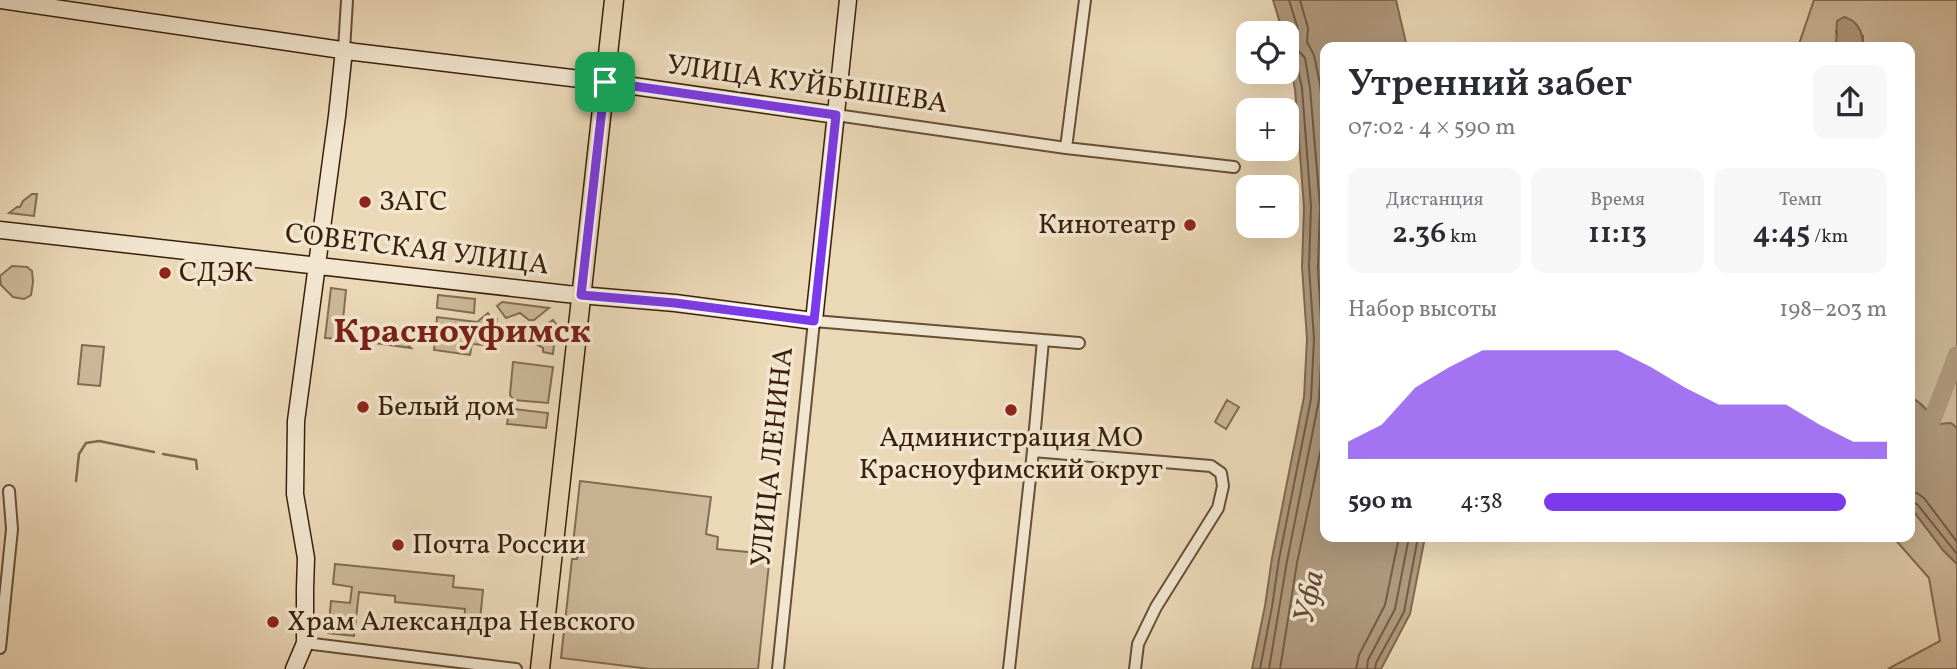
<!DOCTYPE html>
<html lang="ru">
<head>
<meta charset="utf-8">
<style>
	:root { --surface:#fff; --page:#f7f7f7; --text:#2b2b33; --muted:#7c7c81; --accent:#7c3aed }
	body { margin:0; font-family:Vollkorn,serif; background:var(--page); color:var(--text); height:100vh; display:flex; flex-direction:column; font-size:26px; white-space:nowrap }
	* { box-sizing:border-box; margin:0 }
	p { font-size:23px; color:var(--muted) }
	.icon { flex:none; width:38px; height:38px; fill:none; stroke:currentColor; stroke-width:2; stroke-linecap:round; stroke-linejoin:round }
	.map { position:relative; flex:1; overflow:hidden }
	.panel { position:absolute; left:1320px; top:42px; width:595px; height:500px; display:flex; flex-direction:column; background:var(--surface); border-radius:14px; box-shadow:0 7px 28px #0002 }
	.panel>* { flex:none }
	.fabs { position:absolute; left:1236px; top:21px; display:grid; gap:14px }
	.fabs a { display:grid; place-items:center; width:63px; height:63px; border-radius:14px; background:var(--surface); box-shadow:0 7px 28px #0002; font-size:35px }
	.pin { position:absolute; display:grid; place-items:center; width:60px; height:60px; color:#fff; margin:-30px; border-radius:14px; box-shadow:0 4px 10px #0006 }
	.round { display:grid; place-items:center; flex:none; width:74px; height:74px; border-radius:14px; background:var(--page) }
	.head { display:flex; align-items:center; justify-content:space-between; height:119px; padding:0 28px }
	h1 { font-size:38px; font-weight:600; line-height:52px }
	.figures { display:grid; grid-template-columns:repeat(3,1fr); gap:10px; height:119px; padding:7px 28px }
	.figures div { display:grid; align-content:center; border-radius:14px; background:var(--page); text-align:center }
	.figures b { font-size:30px; font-weight:600 }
	.figures small { font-size:19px; font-weight:400 }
	.figures p { font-size:19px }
	.chart { height:196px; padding:14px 28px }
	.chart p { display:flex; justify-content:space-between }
	.chart svg { width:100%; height:126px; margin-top:7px; fill:var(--accent); opacity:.7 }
	ul { padding:0 28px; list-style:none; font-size:23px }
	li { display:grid; grid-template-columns:112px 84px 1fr; align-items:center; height:52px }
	li i { height:18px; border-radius:9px; background:var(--accent) }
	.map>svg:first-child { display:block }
	.green { fill:#cdb99a; stroke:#846c53; stroke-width:2 }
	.water { fill:#af997d; stroke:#806950; stroke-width:2 }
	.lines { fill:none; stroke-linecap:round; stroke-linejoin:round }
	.shore { stroke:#745c44; stroke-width:2 }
	.stream { stroke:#806950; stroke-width:2.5 }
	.river { stroke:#af997d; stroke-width:18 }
	.street-casing { stroke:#664e37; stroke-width:14 }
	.secondary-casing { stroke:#3a200c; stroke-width:19 }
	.primary-casing { stroke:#3a200c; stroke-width:21 }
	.street { stroke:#f2e6d0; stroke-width:10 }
	.secondary { stroke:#f2e6d0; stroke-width:16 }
	.primary { stroke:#ebd8b7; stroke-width:18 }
	.route-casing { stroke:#fff; stroke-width:14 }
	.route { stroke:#7c3aed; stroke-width:9 }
	.poi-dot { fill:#8f2418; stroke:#f2e6d0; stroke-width:2.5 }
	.labels { text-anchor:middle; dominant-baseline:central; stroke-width:7; stroke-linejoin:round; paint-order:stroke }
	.street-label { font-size:28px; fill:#3a200c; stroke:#f2e6d0 }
	.poi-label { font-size:28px; fill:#3a200c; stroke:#f2e6d0; text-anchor:start }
	.water-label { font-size:30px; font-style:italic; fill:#634a34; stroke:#f2e6d0 }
	.district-label { font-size:35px; font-weight:bold; fill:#7a1f14; stroke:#f2e6d0 }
</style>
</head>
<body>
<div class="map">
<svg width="1957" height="669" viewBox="0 0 1957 669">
	<rect width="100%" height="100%" fill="#ebd8b7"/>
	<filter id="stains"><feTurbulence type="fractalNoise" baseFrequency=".00286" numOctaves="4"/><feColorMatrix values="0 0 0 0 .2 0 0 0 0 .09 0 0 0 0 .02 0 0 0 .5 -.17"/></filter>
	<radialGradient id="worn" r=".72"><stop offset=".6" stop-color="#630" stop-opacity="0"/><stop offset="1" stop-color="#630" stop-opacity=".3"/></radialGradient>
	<path class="green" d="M1814,0H1957V428L1951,423L1941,424C1929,415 1923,402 1909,397V47H1863V36L1836,31L1838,39L1835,46L1798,47Z
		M32,194H37L34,216L9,213L17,207H20L23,201Z
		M12,266L27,267L32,271L33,282L31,295L24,299L13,297L1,285L0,276Z
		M331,288L346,290L341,339L325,338Z
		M438,295L475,299L474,313L437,308Z
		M502,302L549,308L534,320H529L520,313L506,318L497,306Z
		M488,313L491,318L497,319L496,329L502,330L501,341H496L495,343L486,342L485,345L472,344L470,355L434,350L437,317L477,322Z
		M553,320L556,324L553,354L543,352V348L536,344V332H541V329Z
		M370,330L397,334L411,348L367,342Z
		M82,345L104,347L100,386L78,384Z
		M513,362L553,367L548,403L514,400L510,395Z
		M1227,400L1239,407L1226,429L1215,422Z
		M514,409L548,413L546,428L507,424L509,412Z
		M580,481L711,497L706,534L718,537L717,549L770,554L758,669H650L561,658L572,559H577L579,545L573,544Z
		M1909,505L1943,550L1957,564V669H1888L1940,641L1929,578L1893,537H1909Z
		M335,564L454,576L453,587L483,590L479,630L464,628L465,609L395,602V596L359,592L354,636L328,633L331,601L350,603L352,587L333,584Z"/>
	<path class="water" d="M1273,0H1396L1407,47H1325V537H1425L1410,614L1381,669H1252L1265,606L1272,558L1304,397L1307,339L1302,267L1304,207L1295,89L1286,47V33H1283Z
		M1844,17C1859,21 1863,33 1863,47H1830L1835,46C1838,37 1836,30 1837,21Z
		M1909,397C1923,402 1929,415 1940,424L1951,423L1957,428V564L1943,550L1909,505Z"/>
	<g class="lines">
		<path class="shore" d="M1300,0L1308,28L1307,42L1314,55L1320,84L1325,136
			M1909,493H1917L1924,498L1957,542
			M1909,501L1917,504L1957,554
			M1260,669L1272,607L1279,559L1311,399L1314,339L1309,267L1311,206L1302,88L1296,60L1292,56L1286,55
			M1269,669L1287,561L1319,400L1322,340L1318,267L1320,206L1310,88L1305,58L1293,45L1298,29L1289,0
			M1280,669L1297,563L1325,429
			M1356,669L1359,655L1385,605L1399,537
			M1367,669L1368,660L1395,609L1409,537
			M1375,669L1376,663L1404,612L1418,537"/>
		<path class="stream" d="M163,454L196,460L197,469
			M76,481L79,454L86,443L99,441L154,452"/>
		<path class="river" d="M1927,440L1926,436L1957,355"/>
		<g class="street-casing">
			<path id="street" d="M344,50L347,0
				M836,115L1066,148L1234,167
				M1066,148L1085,0
				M1033,451L1211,466L1221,473L1223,486L1218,508L1156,607L1138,644L1135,669
				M305,643L516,669
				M0,648L12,529L9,491
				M778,669L814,321L1079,343
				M1009,669L1033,451L1043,340"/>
		</g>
		<g class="secondary-casing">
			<path id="secondary" d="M0,0L355,52L605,82L836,115
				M0,230L567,294L675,303L814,321L848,0
				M294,669L305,643V589L306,558L295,494L296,421L337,116L344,50"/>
		</g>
		<g class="primary-casing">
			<path id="primary" d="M540,669L614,0"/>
		</g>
		<use href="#street" class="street"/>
		<use href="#secondary" class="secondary"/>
		<use href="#primary" class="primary"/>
	</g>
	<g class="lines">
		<g class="route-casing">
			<path id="route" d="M605,82L836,115L814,321L675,303L581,295Z"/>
		</g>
		<use href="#route" class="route"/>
	</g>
	<g class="poi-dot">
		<circle cx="365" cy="202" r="7"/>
		<circle cx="1190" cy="225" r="7"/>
		<circle cx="165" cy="273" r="7"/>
		<circle cx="363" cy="407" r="7"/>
		<circle cx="1011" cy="410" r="7"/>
		<circle cx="398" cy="545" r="7"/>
		<circle cx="273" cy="622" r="7"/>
	</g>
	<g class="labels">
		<g class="street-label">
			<text transform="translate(807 85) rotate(8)">УЛИЦА КУЙБЫШЕВА</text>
			<text transform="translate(417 250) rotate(7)">СОВЕТСКАЯ УЛИЦА</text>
			<text transform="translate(773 457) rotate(-84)">УЛИЦА ЛЕНИНА</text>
		</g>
		<g class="poi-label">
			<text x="379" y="202">ЗАГС</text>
			<text x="1176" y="225" text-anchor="end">Кинотеатр</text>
			<text x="179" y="273">СДЭК</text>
			<text x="377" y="407">Белый дом</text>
			<text x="1011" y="438" text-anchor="middle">Администрация МО<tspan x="1011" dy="32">Красноуфимский округ</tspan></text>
			<text x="412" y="545">Почта России</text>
			<text x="287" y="622">Храм Александра Невского</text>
		</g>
		<g class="water-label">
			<text transform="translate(1310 597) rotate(-78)">Уфа</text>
		</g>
		<g class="district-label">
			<text x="462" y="333">Красноуфимск</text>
		</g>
	</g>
	<rect width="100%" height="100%" filter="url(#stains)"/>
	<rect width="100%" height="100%" fill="url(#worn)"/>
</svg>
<div class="fabs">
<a><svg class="icon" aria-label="locate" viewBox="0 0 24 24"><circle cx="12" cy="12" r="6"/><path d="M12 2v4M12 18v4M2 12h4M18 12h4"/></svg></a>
<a>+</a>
<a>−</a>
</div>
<div class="pin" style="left:605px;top:82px;background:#1e9e55"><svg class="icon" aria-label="arrive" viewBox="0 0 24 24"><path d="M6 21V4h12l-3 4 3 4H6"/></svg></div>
<section class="panel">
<div class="head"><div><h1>Утренний забег</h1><p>07:02 · 4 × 590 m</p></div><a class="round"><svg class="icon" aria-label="share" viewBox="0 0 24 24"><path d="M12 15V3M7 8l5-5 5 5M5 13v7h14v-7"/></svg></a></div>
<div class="figures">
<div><p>Дистанция</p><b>2.36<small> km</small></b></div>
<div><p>Время</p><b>11:13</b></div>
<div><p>Темп</p><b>4:45<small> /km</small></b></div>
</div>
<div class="chart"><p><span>Набор высоты</span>198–203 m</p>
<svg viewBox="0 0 160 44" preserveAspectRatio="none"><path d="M0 44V38L10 32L20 19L30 12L40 6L50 6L60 6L70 6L80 6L90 12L100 19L110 25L120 25L130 25L140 32L150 38L160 38V44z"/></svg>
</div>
<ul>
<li><b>590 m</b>4:38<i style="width:88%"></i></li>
</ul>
</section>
</div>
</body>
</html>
